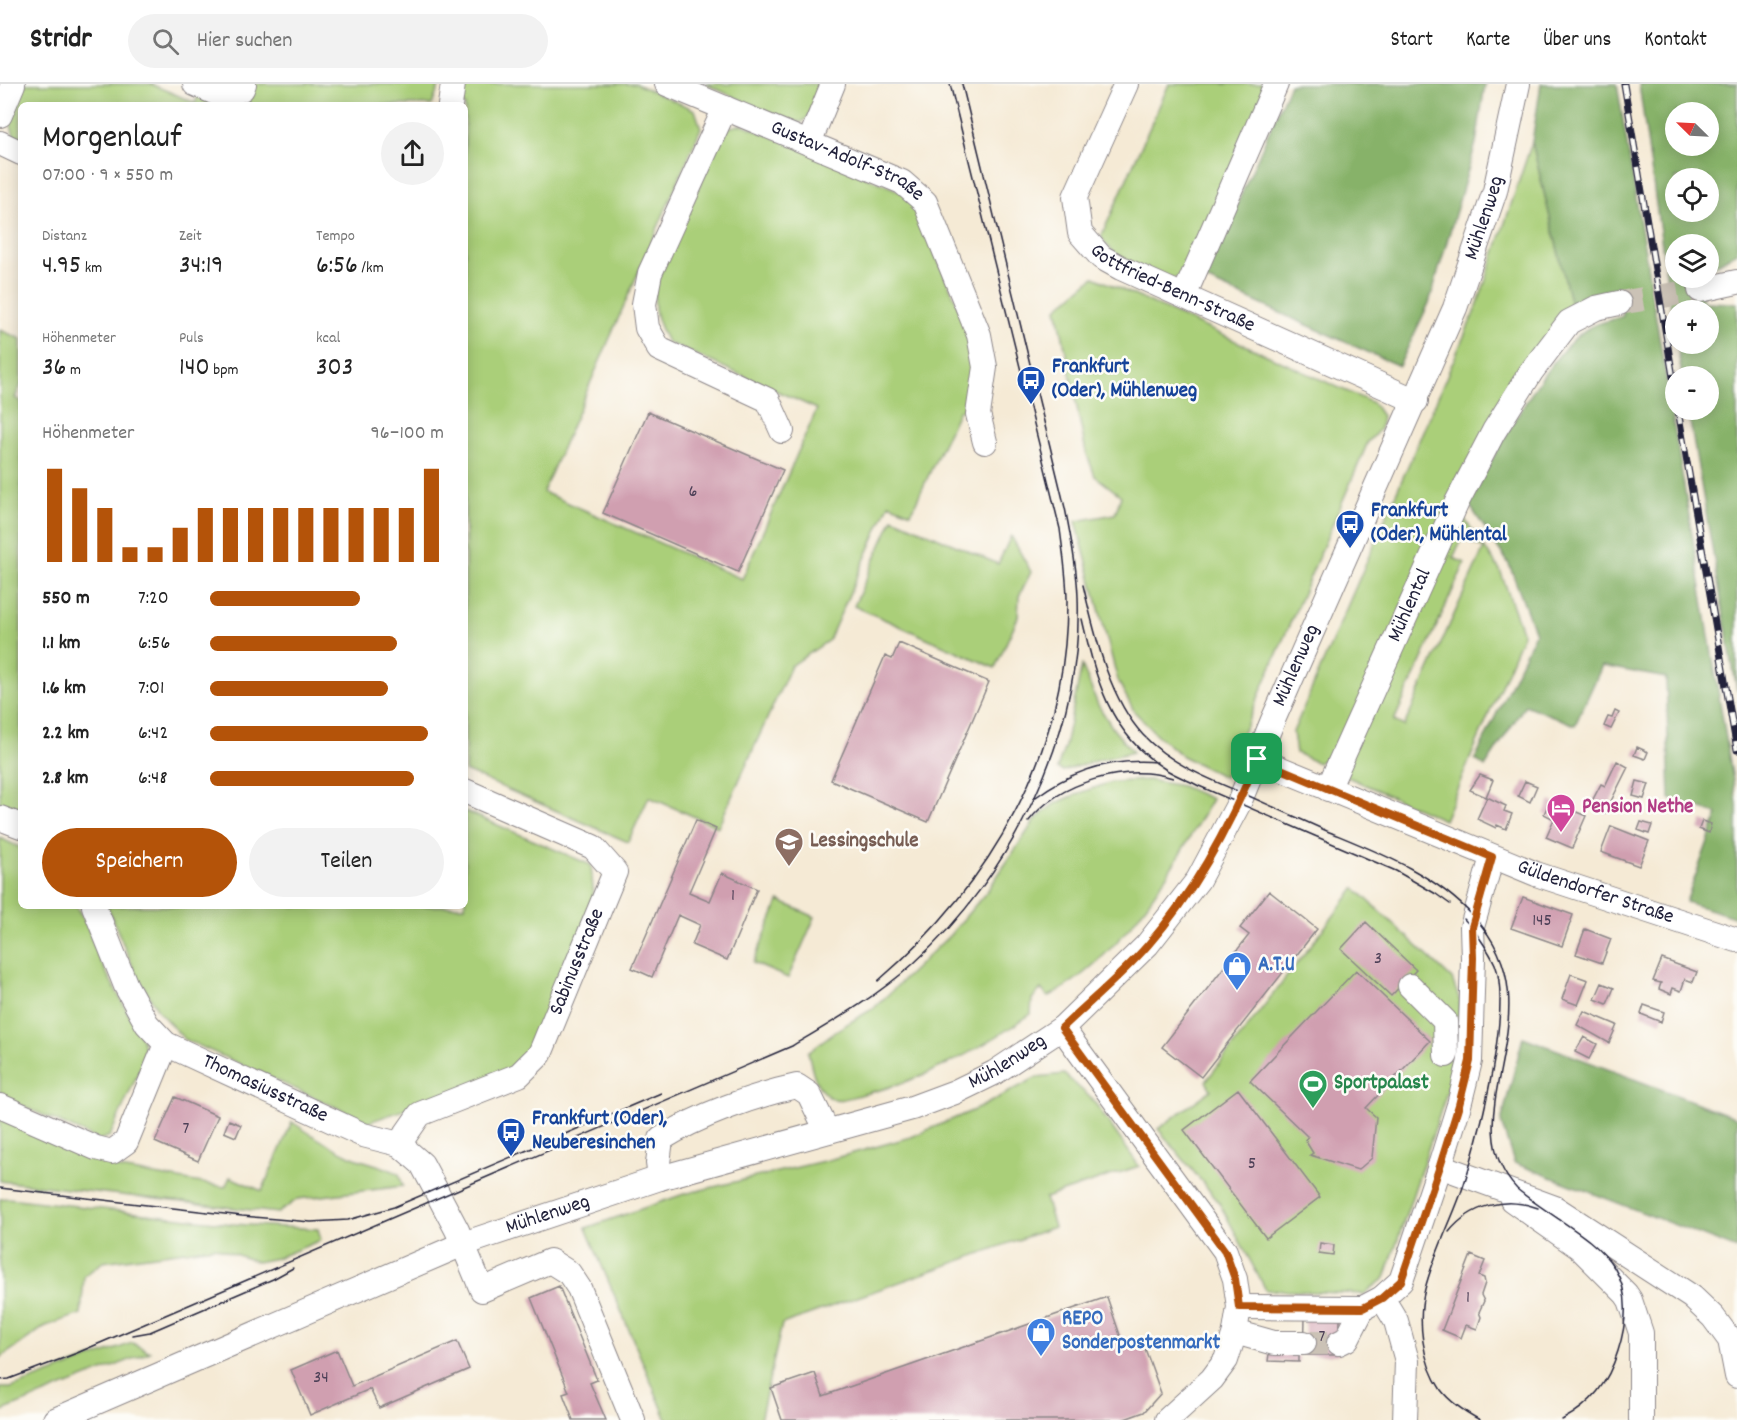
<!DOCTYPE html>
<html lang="de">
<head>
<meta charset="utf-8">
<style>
	:root { --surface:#fff; --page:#f2f2f2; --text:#222; --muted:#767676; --line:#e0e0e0; --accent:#b45309 }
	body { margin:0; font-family:Dekko,sans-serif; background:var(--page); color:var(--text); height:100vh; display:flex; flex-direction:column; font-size:22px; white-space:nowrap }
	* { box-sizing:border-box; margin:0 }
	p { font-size:20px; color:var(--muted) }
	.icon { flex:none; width:33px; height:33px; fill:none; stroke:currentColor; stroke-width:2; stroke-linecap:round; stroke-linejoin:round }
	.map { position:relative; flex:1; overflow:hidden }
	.sheet { position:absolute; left:18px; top:18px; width:450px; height:807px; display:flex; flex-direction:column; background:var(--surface); border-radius:9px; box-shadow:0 3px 15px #0003 }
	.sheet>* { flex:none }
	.needle { width:39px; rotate:294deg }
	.buttons { position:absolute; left:1665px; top:18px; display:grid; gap:12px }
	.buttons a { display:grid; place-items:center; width:54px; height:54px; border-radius:50%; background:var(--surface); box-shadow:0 3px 15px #0003; font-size:30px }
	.pin { position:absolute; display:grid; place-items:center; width:51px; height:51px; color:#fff; margin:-26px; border-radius:12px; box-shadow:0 3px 9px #0006 }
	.round { display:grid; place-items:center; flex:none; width:63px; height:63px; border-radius:32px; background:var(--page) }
	.overview { display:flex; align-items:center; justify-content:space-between; height:102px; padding:0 24px }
	h1 { font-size:33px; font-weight:600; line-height:45px }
	.metrics { display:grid; grid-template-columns:repeat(3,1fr); gap:9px; height:102px; padding:6px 24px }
	.metrics div { display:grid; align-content:center }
	.metrics b { font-size:26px; font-weight:600 }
	.metrics small { font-size:16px; font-weight:400 }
	.metrics p { font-size:16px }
	.chart { height:168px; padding:12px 24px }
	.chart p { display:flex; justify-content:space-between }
	.chart svg { width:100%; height:108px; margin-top:6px; stroke:var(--accent); stroke-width:6 }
	.primary-button { display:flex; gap:12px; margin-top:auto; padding:12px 24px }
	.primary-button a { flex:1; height:69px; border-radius:36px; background:var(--accent); color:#fff; font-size:24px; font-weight:600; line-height:69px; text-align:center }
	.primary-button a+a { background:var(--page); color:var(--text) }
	ul { padding:0 24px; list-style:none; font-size:20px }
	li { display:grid; grid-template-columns:96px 72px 1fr; align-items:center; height:45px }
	li i { height:15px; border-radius:8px; background:var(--accent) }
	header { display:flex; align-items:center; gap:36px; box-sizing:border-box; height:84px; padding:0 30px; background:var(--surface); border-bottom:2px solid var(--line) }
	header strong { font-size:28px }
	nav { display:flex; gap:33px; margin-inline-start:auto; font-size:21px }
	.search { width:420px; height:54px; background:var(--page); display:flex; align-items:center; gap:15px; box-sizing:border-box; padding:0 21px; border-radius:33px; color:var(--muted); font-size:22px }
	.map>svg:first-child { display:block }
	.green { fill:#aacf79; stroke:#66785a; stroke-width:1.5; fill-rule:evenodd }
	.forest { fill:#87b269; stroke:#546a52; stroke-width:1.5; fill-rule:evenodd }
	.building { fill:#d09fb0 }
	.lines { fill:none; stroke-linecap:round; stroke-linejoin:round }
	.minor-tunnel { stroke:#cbc2b6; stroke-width:24; stroke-dasharray:24 12; stroke-linecap:butt }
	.minor-casing { stroke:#8c8688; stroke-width:26 }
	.minor { stroke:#fff; stroke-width:24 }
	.tram { stroke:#22223b; stroke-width:1.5 }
	.rail-casing { stroke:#22223b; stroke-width:7 }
	.rail { stroke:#fdfcf7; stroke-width:4.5; stroke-dasharray:14; stroke-linecap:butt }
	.route-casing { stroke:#fff; stroke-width:12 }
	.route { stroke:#b45309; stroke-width:8 }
	.labels { text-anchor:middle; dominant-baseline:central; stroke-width:5; stroke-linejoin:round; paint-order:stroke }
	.number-label { font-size:18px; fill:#4e4158 }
	.street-label { font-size:21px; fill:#22223b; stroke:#fdfcf7 }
	.transit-label { font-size:21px; font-weight:bold; fill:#164399; stroke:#fdfcf7; text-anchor:start }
	.hotel-label { font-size:21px; font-weight:bold; fill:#b23c85; stroke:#fdfcf7; text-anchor:start }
	.education-label { font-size:21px; font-weight:bold; fill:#785e54; stroke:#fdfcf7; text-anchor:start }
	.shop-label { font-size:21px; font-weight:bold; fill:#366cbe; stroke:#fdfcf7; text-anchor:start }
	.leisure-label { font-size:21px; font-weight:bold; fill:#27864d; stroke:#fdfcf7; text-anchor:start }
</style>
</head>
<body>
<header>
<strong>Stridr</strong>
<div class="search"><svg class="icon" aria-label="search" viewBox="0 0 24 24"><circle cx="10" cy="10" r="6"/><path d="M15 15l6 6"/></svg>Hier suchen</div>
<nav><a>Start</a><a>Karte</a><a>Über uns</a><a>Kontakt</a></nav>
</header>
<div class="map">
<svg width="1737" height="1336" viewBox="0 0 1737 1336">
	<rect width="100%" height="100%" fill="#fdfcf7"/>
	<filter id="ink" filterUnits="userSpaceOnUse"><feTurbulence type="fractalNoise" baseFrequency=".0167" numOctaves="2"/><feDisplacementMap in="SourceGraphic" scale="12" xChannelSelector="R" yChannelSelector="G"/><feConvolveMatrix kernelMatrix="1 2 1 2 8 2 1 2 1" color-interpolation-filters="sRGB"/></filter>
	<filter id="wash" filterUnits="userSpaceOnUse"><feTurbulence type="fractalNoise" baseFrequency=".008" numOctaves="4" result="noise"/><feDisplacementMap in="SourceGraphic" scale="24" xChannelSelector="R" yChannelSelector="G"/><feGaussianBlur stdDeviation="1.35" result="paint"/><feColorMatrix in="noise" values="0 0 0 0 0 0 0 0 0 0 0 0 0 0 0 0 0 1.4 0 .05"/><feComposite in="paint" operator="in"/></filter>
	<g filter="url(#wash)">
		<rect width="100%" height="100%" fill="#f5ead5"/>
		<path class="green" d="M24,0H151L195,19L200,8L231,21H21V55L14,52L9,33Z
			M251,0H440L432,21H241Z
			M466,0H636L695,26L701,44L543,408L742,495L817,325L667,258C656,237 652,224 656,200L724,45L742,40L909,111L969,246L977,291L970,327L959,326L911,429L889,420L829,556L791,582L718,743L649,713L628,758L465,687V21H461Z
			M705,0H823L808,33L802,38H791Z
			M1169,0H1270L1181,192L1170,196C1146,185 1114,176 1101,153Z
			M1532,58L1571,221L1526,286L1340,665L1318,679L1296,669L1293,648L1477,222Z
			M1094,193L1373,319L1382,332L1380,345L1368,358L1224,693L1182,672L1156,650L1134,627L1118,597L1076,437L1115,430L1121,412L1095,392L1086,368L1057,224Z
			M0,246L21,255V301L15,314L21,317V728L0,718Z
			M1459,427L1500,486L1523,550L1444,736L1341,690ZM1462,454L1484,464L1404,642L1394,637L1465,479L1453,474Z
			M893,434L998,480L1011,452L1031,488L1019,512L1018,533L995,584L854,522Z
			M1082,581L1098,621L1114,646L1133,668L1099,676L1063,687L1057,685L1065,662Z
			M1148,696L1182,702L1212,715C1171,786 1123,874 1048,913L1041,905L1032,915L1031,930C977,967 926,996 860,1011C850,1013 838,1019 829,1013C814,1003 812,983 808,968L837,946L874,924L950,851L988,806L1035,736L1054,720L1082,708L1112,698Z
			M465,727L591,781L594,817L533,966L517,982L479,1000L369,1038L184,955L159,928L136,890L107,822H465Z
			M0,754L21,764V822H76L86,839L98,873L142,955L144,964L143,978L110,1052L99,1056L0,1012Z
			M1355,804L1452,895L1460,917L1453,990L1385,1194L1364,1210L1266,1206L1218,1117L1158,1045L1211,1006L1206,997Z
			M779,817L815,833L788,894L753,879Z
			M1064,990L1093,1016L1139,1082L1045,1114L1054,1143L782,1240L760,1336H667L586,1144L684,1110L828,1076L911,1053L981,1023L1037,993Z
			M0,1032L120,1085L225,1103L230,1093L262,1107L292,1038C310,1050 329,1062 350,1072C366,1079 383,1081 399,1090L403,1102L298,1115L278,1129L0,1097Z
			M8,1114L232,1140L318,1145L321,1156L277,1174L257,1178L215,1163L103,1178L84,1192L81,1230L46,1242L0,1274V1115Z
			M132,1259L150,1268L0,1328V1304H11Z"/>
		<path class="forest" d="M1290,0H1485L1476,59L1429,219L1399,282L1204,195Z
			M1541,0H1617L1737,720V834L1686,818L1718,730L1670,715L1666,594L1602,582L1575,641L1525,621L1485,683L1475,675L1535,549L1509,480L1468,419C1493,376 1549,263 1592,242C1601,238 1613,236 1623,232L1620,209L1571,221L1532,58Z
			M1639,0H1737V168L1709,185L1708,160H1676V194H1698L1703,218L1737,219V607L1688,326H1708V292H1682L1677,260H1708V226H1676L1675,253ZM1676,28H1708V62H1676ZM1676,94H1708V128H1676Z
			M1523,953L1737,1034V1165L1514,1079L1501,1038Z"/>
		<g id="blocks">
			<path class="building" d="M648,328L783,386L738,488L603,429Z
				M899,559L989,598L928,738L831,696L885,572L892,575Z
				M1615,627L1619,629L1611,645L1604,642L1608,633L1612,634Z
				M1637,663L1648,668L1645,675L1634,671Z
				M1617,677L1628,683L1605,729L1590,721L1601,700L1605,702Z
				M1480,691L1493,696L1486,713L1470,706Z
				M1525,697L1537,702L1530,718L1518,712Z
				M1637,697L1649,700L1644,715L1633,712Z
				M1487,713L1506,722L1504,727L1512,730L1506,745L1497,741L1496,744L1477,735Z
				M1550,717L1586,732L1572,764L1546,753L1554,735L1544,730Z
				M696,736L716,745L689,808L710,817L722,789L757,805L727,876L692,861L700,841L678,831L652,893L632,884Z
				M1702,737L1711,740L1709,749L1699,745Z
				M1641,738L1652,741L1649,750L1638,746Z
				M1611,742L1649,757L1639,782L1601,768Z
				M1269,807L1317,845L1201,993L1162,963L1249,851L1240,844Z
				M1523,813L1573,831L1562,862L1511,844Z
				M1366,838L1416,886L1391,912L1341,865Z
				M1585,845L1611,855L1602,879L1576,870Z
				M1662,875L1697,888L1693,898L1685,895L1681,907L1673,904L1671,910L1659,905L1661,899L1653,897Z
				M1356,886L1430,957L1366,1024L1376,1033L1372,1074L1358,1086L1310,1071L1313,1069L1305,1056L1308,1053L1250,997Z
				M1571,890L1588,896L1578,921L1562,915Z
				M1602,899L1614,904L1607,920L1595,915Z
				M1644,921L1664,928L1661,938L1641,930Z
				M1584,927L1617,941L1609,959L1577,941Z
				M1584,953L1597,960L1589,975L1575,968Z
				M1238,1005L1320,1113L1266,1154L1184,1046Z
				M175,1013L218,1032L198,1077L155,1058Z
				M229,1036L241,1041L236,1053L224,1048Z
				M1320,1159L1334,1161L1333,1171L1319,1169Z
				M1471,1171L1485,1177L1479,1192L1484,1194L1485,1199L1481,1211L1484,1217L1479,1228L1481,1233L1477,1245L1466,1241L1461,1254L1442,1246Z
				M559,1202L597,1296L590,1299L606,1336H573L563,1310L569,1308L531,1214Z
				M1107,1213L1122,1257L1143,1259L1161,1309L1144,1328L1122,1336H782L771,1304L815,1289L823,1312Z
				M1305,1234L1340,1235L1339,1271H1304Z
				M457,1257L469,1285L379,1324L370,1305L310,1331L291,1286L337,1266L352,1302Z
				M1269,1270L1299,1272V1278L1268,1277Z"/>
		</g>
	</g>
	<g filter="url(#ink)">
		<use href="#blocks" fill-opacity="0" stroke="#8c8688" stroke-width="1.5"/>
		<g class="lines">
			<path class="minor-tunnel" d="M1619,219L1700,206
				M1304,1259H1339"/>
			<g class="minor-casing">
				<g id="minor">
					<path d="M195,0L225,13L242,5L244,0"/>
					<path id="s1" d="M667,0L902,98L925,118L979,251L985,283L978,330L985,358"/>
					<path id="s2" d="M1126,0L1075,113L1080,149L1101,173L1121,184L1416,317"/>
					<path d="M450,21L453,0"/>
					<path d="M725,24L650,189L644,220L647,244L659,265L768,316L782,347"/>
					<path d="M0,31L13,0"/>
					<path d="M0,59L21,69"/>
					<path d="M809,59L833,0"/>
					<path d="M1700,206L1737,198"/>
					<path d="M1184,212L1276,0"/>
					<path id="s3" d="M1257,675L1536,790L1737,856"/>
					<path id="s4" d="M1328,705L1457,418L1494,347L1531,288L1569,238L1596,224L1619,219"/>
					<path d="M0,734L21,742"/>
					<path id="s5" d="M94,822L126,902L147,940L166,960L363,1051L399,1060L422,1080L457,1146L482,1206L550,1177L569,1189L579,1204L633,1336"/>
					<path d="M1410,902L1445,937L1446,971"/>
					<path d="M1062,944L1225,1167L1235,1195L1239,1223L1235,1248L1226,1276L1212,1295L1167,1336"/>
					<path d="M0,1022L96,1064L112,1068L126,1058L166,960"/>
					<path id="s6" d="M399,1060L420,1030L519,991L540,970L615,788L593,763L465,707"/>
					<path d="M1440,1082L1555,1124L1692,1213L1713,1233L1730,1256L1737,1292"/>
					<path d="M660,1094L658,1079L661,1055C697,1032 755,1011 797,1002L809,1010L827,1047"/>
					<path d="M1512,1116L1580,1164L1626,1210L1630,1216L1641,1249V1336"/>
					<path d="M1382,1214L1396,1237L1407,1277L1405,1336"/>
					<path d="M1239,1223L1363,1224L1382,1214L1401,1197L1440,1082L1459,1021L1470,977L1473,874L1472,843L1492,773"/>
					<path d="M1235,1248L1274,1259H1304"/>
					<path d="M1339,1259L1347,1255L1363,1224"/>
					<path id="s7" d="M55,1336L463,1160L660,1094L912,1024L955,1008L994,989L1062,944L1147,861L1198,796L1239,719L1273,636L1455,224L1495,107L1518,0"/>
				</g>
			</g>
			<use href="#minor" class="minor"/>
			<path class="tram" d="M1083,501C1095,550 1108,613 1143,651C1168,678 1206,694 1240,708C1269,721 1298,734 1327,747C1380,769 1434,789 1474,833C1562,927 1447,1031 1517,1105C1578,1155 1649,1170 1618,1267C1608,1299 1592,1320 1562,1336
				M1082,535C1096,595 1109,650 1165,685C1176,692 1188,696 1199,702L1396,787L1436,810L1450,820
				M1036,713C1072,686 1112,674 1157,678
				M1028,738C1059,698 1125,679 1173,694
				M1464,835C1475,846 1489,867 1495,880C1513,926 1477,1064 1460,1112C1449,1142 1433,1173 1425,1205C1417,1236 1422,1279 1441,1306C1450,1318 1467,1329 1480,1336
				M878,897C991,800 1067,670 1067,518C1067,493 1063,469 1060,445L950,0
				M0,1104L242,1132L311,1138L348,1136L394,1123L661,1009
				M1449,1148C1471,1121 1505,1112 1538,1124
				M133,1251L150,1248L273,1195L293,1184
				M0,1296L9,1295L77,1269L792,962C834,937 876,913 913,880C1012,791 1083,648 1078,513C1077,483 1071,453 1065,424L962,0"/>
			<g class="rail-casing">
				<path id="rail" d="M1624,0L1676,311
					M1678,326L1737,666"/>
			</g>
			<use href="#rail" class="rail"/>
		</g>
	</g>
	<g class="lines" filter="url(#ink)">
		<g class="route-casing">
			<path id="route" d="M1257,675L1492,773L1472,843L1473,874L1470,977L1459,1021L1440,1082L1401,1197L1382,1214L1363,1224L1239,1223L1235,1195L1225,1167L1062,944C1090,917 1122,891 1148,861C1196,806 1230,742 1257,675Z"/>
		</g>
		<use href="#route" class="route"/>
	</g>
	<defs>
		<g id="bus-pin" transform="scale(1.5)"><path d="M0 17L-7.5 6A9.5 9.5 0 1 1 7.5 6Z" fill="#1a4fb4" stroke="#fdfcf7"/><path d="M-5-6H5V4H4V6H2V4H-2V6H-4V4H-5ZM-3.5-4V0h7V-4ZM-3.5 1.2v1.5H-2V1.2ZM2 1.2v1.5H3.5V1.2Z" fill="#fff"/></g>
		<g id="hotel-pin" transform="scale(1.5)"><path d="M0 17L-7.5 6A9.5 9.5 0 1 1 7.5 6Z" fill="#d1479c" stroke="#fdfcf7"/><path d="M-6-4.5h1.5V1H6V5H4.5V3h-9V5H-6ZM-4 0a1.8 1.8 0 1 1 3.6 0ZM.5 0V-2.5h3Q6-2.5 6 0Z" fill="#fff"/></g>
		<g id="school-pin" transform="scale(1.5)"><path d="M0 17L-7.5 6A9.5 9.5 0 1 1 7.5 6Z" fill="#8d6e63" stroke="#fdfcf7"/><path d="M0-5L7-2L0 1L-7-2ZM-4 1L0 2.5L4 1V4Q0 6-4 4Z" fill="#fff"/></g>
		<g id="shop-pin" transform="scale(1.5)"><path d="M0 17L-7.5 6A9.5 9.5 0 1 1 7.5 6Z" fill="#3f7fe0" stroke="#fdfcf7"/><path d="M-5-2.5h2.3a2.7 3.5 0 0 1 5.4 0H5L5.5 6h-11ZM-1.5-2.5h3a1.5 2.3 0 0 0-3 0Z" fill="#fff"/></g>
		<g id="stadium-pin" transform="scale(1.5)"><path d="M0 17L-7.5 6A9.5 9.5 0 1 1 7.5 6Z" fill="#2e9e5b" stroke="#fdfcf7"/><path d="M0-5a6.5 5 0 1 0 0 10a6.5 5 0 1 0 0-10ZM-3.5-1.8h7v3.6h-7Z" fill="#fff"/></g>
	</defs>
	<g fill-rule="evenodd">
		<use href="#bus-pin" x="1031" y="296"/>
		<use href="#bus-pin" x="1350" y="440"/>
		<use href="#hotel-pin" x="1561" y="724"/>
		<use href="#school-pin" x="789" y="758"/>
		<use href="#shop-pin" x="1237" y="882"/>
		<use href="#stadium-pin" x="1313" y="1000"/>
		<use href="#bus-pin" x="511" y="1048"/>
		<use href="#shop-pin" x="1041" y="1248"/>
	</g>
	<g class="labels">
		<g class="number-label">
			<text x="693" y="408">6</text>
			<text x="733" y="812">1</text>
			<text x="1542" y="837">145</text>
			<text x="1378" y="875">3</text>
			<text x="186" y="1045">7</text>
			<text x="1252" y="1080">5</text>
			<text x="1468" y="1214">1</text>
			<text x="1322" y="1253">7</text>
			<text x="321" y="1294">34</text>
		</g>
		<g class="street-label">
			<text stroke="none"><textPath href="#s1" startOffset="196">Gustav-Adolf-Straße</textPath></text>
			<text stroke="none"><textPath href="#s7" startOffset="2008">Mühlenweg</textPath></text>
			<text stroke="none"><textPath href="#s2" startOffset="270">Gottfried-Benn-Straße</textPath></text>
			<text stroke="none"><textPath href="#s4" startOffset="201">Mühlental</textPath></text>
			<text stroke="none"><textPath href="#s7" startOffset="1522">Mühlenweg</textPath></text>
			<text stroke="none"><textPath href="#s3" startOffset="364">Güldendorfer Straße</textPath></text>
			<text stroke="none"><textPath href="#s6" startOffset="272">Sabinusstraße</textPath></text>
			<text stroke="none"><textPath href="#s7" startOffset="1020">Mühlenweg</textPath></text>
			<text stroke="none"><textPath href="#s5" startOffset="266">Thomasiusstraße</textPath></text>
			<text stroke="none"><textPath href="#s7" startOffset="534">Mühlenweg</textPath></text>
		</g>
		<g class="transit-label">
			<text x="1052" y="284">Frankfurt<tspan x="1052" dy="24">(Oder), Mühlenweg</tspan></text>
			<text x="1371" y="428">Frankfurt<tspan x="1371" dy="24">(Oder), Mühlental</tspan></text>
			<text x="532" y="1036">Frankfurt (Oder),<tspan x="532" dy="24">Neuberesinchen</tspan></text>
		</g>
		<g class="hotel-label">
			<text x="1582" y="724">Pension Nethe</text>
		</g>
		<g class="education-label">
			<text x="810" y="758">Lessingschule</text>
		</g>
		<g class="shop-label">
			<text x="1258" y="882">A.T.U</text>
			<text x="1062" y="1236">REPO<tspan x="1062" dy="24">Sonderpostenmarkt</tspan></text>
		</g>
		<g class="leisure-label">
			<text x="1334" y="1000">Sportpalast</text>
		</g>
	</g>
</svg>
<div class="buttons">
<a><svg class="needle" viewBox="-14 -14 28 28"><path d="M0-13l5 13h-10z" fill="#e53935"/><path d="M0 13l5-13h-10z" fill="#767676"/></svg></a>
<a><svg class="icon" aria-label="locate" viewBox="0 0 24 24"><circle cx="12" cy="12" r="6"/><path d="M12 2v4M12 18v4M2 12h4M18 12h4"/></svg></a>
<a><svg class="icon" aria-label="layers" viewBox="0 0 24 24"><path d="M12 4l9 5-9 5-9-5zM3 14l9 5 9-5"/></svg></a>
<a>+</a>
<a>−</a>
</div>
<div class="pin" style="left:1257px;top:675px;background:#1e9e55"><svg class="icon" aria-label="arrive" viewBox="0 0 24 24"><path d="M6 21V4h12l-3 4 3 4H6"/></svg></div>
<section class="sheet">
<div class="overview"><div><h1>Morgenlauf</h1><p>07:00 · 9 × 550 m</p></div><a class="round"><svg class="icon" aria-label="share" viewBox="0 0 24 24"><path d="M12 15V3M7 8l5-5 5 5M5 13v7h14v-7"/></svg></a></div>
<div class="metrics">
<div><p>Distanz</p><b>4.95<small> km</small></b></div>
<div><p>Zeit</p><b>34:19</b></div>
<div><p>Tempo</p><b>6:56<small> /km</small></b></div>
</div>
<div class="metrics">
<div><p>Höhenmeter</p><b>36<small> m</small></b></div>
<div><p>Puls</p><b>140<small> bpm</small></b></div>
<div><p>kcal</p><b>303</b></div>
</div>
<div class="chart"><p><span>Höhenmeter</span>96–100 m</p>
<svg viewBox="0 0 160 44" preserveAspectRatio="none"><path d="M5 44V6M15 44V14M25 44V22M35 44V38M45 44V38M55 44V30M65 44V22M75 44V22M85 44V22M95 44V22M105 44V22M115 44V22M125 44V22M135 44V22M145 44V22M155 44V6"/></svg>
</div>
<ul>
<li><b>550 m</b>7:20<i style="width:64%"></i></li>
<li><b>1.1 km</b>6:56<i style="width:80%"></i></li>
<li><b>1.6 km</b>7:01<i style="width:76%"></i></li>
<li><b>2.2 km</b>6:42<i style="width:93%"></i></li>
<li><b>2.8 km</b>6:48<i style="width:87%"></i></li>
</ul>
<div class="primary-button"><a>Speichern</a><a>Teilen</a></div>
</section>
</div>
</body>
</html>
